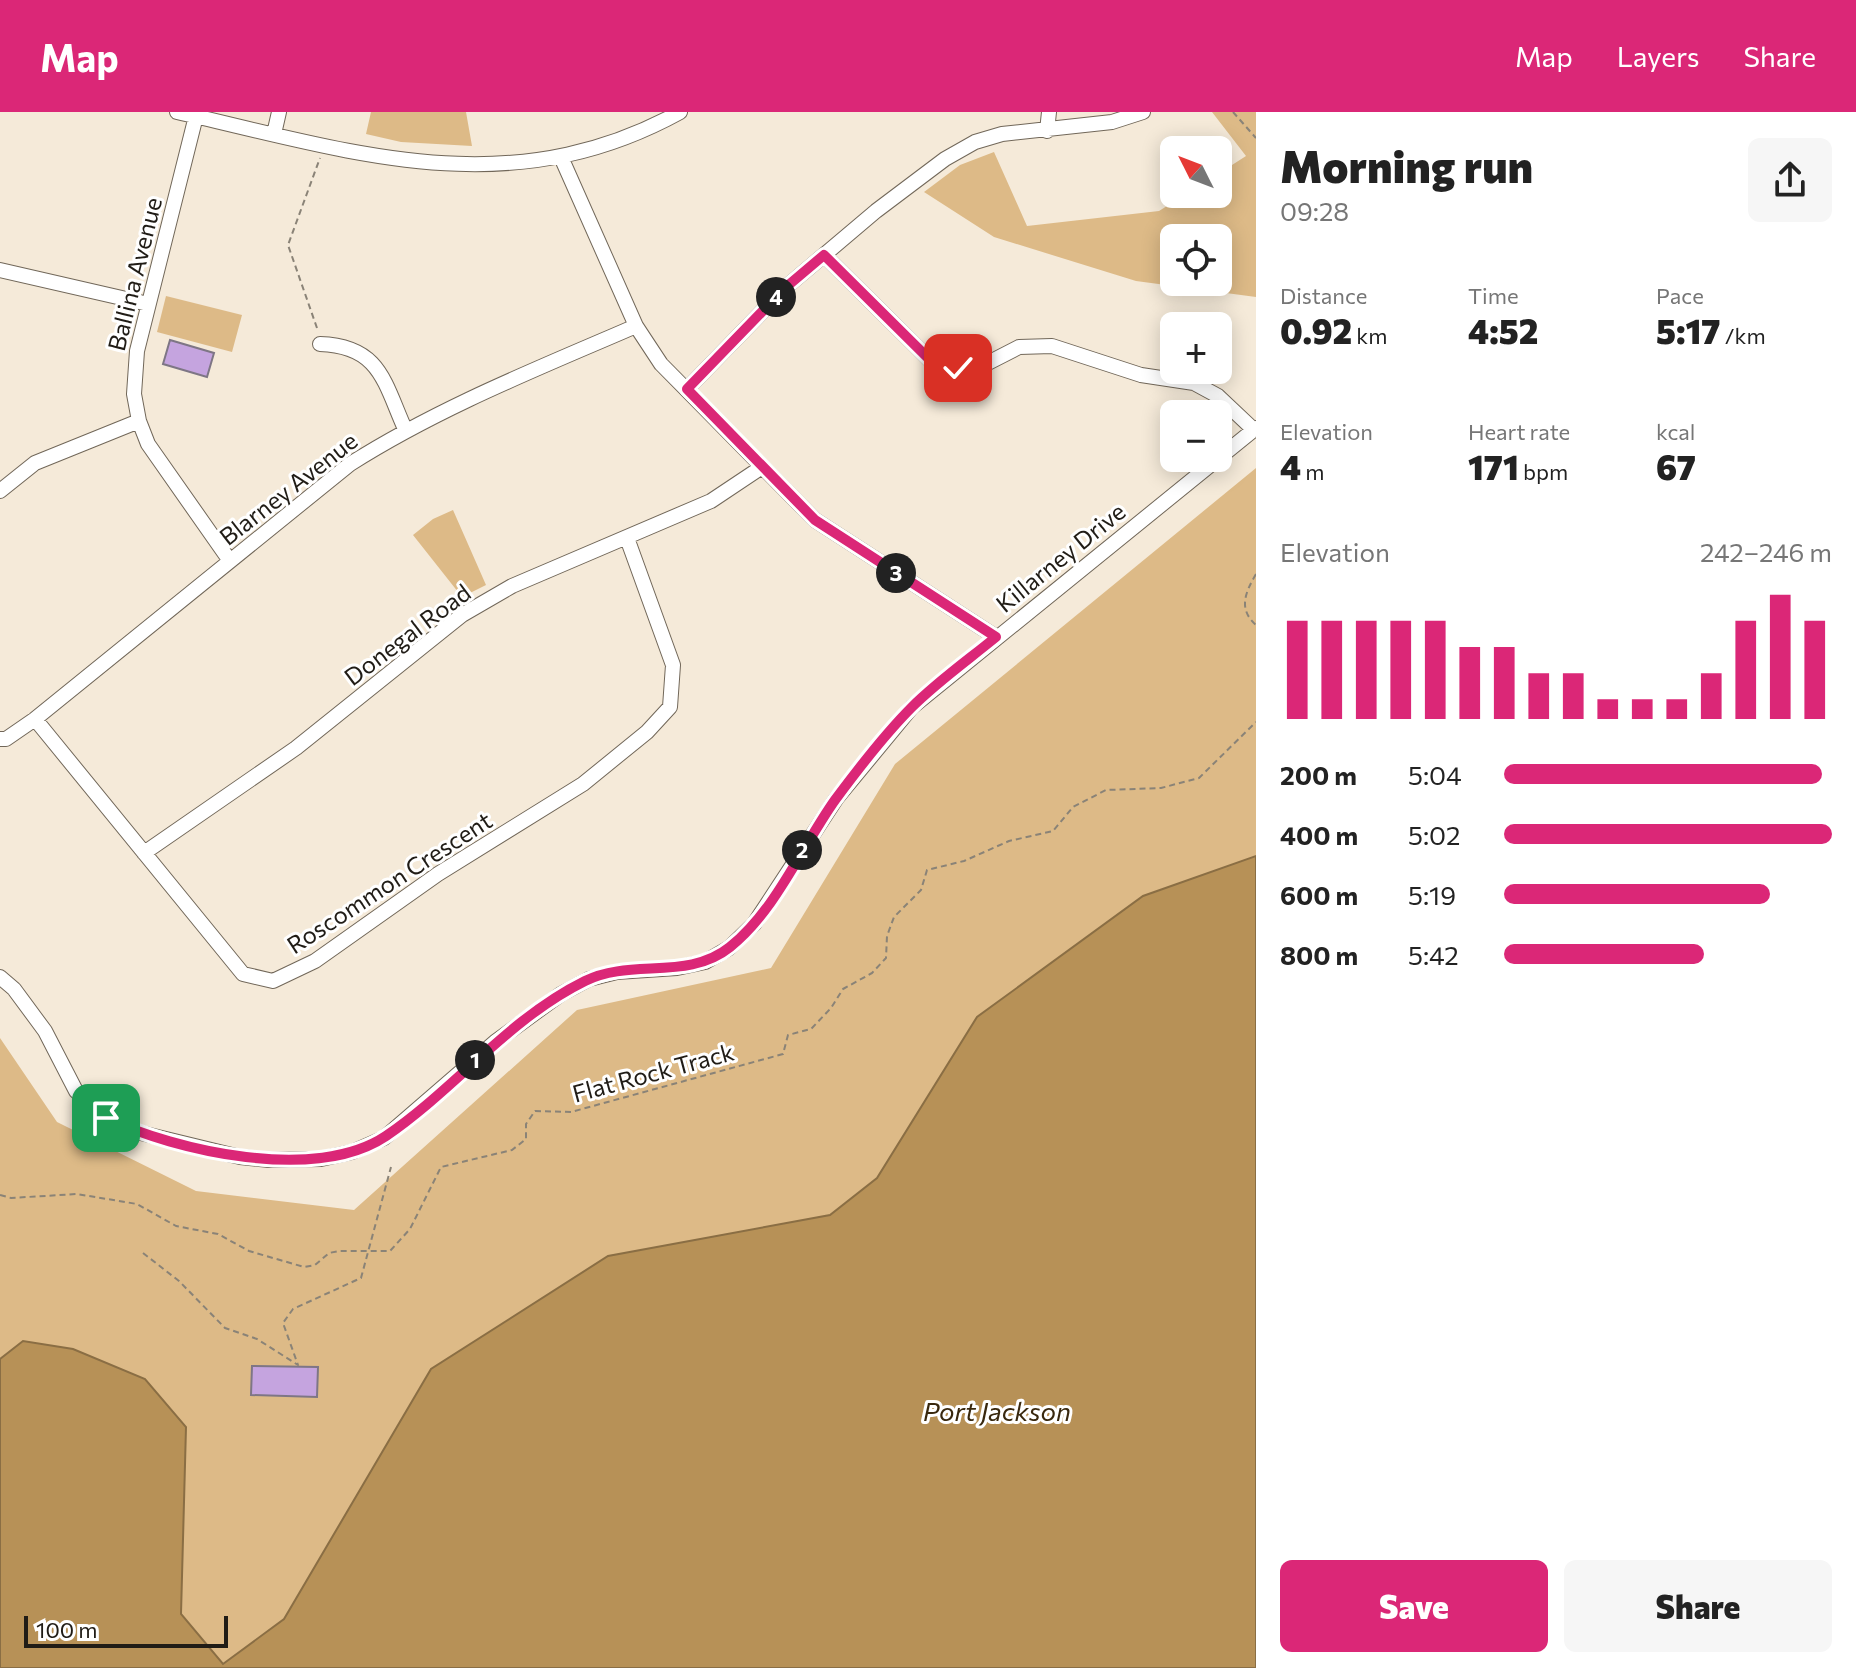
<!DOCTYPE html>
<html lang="en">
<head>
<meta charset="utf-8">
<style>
	:root { --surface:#fff; --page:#f6f6f6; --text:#222; --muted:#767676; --accent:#db2777 }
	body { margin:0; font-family:Commissioner,sans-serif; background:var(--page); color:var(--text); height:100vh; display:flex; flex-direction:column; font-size:30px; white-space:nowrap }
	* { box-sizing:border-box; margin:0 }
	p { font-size:26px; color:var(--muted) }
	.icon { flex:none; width:44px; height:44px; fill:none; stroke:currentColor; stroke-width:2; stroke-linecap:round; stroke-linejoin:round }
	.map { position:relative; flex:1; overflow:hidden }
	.panel { display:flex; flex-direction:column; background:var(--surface); width:600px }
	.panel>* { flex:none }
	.needle { width:52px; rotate:312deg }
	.buttons { position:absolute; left:1160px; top:24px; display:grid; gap:16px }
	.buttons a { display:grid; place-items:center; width:72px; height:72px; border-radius:12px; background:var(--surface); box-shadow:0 4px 20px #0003; font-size:40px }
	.scale { position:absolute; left:24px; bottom:20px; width:204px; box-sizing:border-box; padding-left:8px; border:4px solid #201c16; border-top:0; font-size:22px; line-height:28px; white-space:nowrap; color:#201c16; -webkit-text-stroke:6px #fff; paint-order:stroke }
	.pin { position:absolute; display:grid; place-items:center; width:68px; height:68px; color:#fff; margin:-34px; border-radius:16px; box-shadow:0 4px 12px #0006 }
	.km { position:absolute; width:40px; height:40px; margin:-20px; border-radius:50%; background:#222; color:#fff; font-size:22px; line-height:40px; text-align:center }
	.round { display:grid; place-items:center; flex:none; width:84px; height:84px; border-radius:12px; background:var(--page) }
	.overview { display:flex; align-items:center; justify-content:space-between; height:136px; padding:0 24px }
	h1 { font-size:44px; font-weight:800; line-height:60px }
	.stats { display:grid; grid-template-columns:repeat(3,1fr); gap:12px; height:136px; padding:8px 24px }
	.stats div { display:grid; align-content:center }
	.stats b { font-size:34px; font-weight:800 }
	.stats small { font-size:22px; font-weight:400 }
	.stats p { font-size:22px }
	.chart { height:224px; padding:16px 24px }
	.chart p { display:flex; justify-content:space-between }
	.chart svg { width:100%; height:144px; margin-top:8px; stroke:var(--accent); stroke-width:6 }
	.action { display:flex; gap:16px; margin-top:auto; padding:16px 24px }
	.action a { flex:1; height:92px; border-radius:12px; background:var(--accent); color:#fff; font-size:32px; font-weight:800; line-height:92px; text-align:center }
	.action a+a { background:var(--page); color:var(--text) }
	ul { padding:0 24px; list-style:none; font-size:26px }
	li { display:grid; grid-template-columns:128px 96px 1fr; align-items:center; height:60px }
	li i { height:20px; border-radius:10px; background:var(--accent) }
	header { display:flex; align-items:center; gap:48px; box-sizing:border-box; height:112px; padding:0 40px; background:var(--accent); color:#fff }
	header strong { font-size:38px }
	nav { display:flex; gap:44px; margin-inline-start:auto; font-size:28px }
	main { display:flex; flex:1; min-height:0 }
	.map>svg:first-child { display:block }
	.green { fill:#ddba87; fill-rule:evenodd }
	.water { fill:#b79157; stroke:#8a6e44; stroke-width:2 }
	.building { fill:#c5a4df; stroke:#7e7685; stroke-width:2 }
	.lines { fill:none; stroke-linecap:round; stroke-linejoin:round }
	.minor-casing { stroke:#716759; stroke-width:16 }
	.path { stroke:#8a8377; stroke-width:2; stroke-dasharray:6 4; stroke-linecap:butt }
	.minor { stroke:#fff; stroke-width:14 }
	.route-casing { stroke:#fff; stroke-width:16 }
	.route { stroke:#db2777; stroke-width:10 }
	.labels { text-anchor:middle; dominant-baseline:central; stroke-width:6; stroke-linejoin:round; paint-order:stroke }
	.street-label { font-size:24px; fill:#201c16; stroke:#fff }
	.water-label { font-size:26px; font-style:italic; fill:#39280e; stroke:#fff }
</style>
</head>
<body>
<header>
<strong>Map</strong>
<nav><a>Map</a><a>Layers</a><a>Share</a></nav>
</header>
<main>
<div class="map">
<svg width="1256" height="1556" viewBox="0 0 1256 1556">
	<rect width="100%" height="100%" fill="#f5ead9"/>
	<path class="green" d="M371,0H466L472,34L401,30L366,22Z
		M1212,0H1256V185L1136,169L994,125L924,80L960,53L994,40L1027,114L1159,99L1186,82H1218V62L1246,44ZM1174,126H1218V170H1174Z
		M166,184L242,203L232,240L157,220Z
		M1256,356V744L1143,784L977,905L877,1066L830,1103L608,1144L431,1257L284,1507L223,1552L181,1502L186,1315L23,1229L0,1247V926L57,1010L196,1079L354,1098L577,898L771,856L895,652Z
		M453,398L486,473L462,485L413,423L433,407Z"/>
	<path class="water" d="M1256,744V1556H0V1247L23,1229L73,1237L145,1267L186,1315L181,1502L223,1552L284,1507L431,1257L608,1144L830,1103L877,1066L977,905L1143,784Z"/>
	<path class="building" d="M170,228L214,241L207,265L163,252Z
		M252,1254L318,1255L317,1285L251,1283Z"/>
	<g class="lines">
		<g class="minor-casing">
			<path id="minor" d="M177,0C353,40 509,94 680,0
				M196,4L137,239L134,282L139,309L148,332L230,449
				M1047,19L1049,0
				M274,22L279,0
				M561,45L636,214L661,252L815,408L996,525
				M824,143L930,248L958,256L984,253L1019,235L1052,234L1141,263L1194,271L1218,284L1254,318
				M0,158L148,192
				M320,232C380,234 384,270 405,317
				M687,277L785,176L876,99L945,47L975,30L1002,22L1112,10L1143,0
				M0,379L35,351L139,309
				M35,607L243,862L273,869L315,849L438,762L583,672L647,620L670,595L673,553L627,426
				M0,627H6L35,607L350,352C440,295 539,256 636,214
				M144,741L296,636L462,503L512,474L711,389L762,355
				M0,865L14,877L45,919L76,979L106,1006L137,1020L240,1045L269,1048L321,1047L352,1040L384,1026L495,930L561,882L589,867L617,860L677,856L705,850L729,836L754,812L836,687L912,595L1256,316"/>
		</g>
		<path class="path" d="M1233,0L1256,26
			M317,216L288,133L320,46
			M1256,462C1245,481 1238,497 1256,513
			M0,1083L11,1086L77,1082L137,1092L176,1114L218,1122L249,1139L304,1155L315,1153L329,1141L339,1139H390L410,1117L441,1055L512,1038L526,1027V1012L535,999L571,1000L783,942L788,923L811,917L831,896L843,877L872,861L886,846L887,824L894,805L921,778L927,758L964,749L1009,729L1053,719L1073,695L1106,678L1161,676L1199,666L1256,610
			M143,1141L179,1169L225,1216L257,1227L298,1253L283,1211L293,1197L361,1166L391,1055"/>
		<use href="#minor" class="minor"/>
	</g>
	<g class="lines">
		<g class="route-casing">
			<path id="route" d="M106,1006C176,1039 316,1071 386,1024C455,977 508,907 585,869C631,846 688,869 730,835C776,798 801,736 835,688C858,657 885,622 912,595C937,570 968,548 996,525L815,408L687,277L785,176L824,143L930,248L958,256"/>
		</g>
		<use href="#route" class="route"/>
	</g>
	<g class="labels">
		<g class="street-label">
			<text transform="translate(134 162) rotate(-76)">Ballina Avenue</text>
			<text transform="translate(288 376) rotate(-38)">Blarney Avenue</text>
			<text transform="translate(1060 445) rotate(-39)">Killarney Drive</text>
			<text transform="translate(407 522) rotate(-37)">Donegal Road</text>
			<text transform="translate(389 770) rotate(-33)">Roscommon Crescent</text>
			<text transform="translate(653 960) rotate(-15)">Flat Rock Track</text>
		</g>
		<g class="water-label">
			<text x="997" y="1298">Port Jackson</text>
		</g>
	</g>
</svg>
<div class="buttons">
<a><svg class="needle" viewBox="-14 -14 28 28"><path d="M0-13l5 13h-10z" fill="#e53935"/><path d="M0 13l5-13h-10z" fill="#767676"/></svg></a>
<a><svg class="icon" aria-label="locate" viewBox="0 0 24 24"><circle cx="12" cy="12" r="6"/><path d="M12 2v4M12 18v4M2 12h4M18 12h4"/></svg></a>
<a>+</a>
<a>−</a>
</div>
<div class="scale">100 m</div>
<div class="pin" style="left:106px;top:1006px;background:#1e9e55"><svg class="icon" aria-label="arrive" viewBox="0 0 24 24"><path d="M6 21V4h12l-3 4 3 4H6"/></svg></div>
<div class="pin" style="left:958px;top:256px;background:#d93025"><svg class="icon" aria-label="check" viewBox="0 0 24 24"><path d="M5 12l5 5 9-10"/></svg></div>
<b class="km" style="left:475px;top:948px">1</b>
<b class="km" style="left:802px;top:738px">2</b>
<b class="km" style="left:896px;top:461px">3</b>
<b class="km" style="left:776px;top:185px">4</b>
</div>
<section class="panel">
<div class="overview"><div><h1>Morning run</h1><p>09:28</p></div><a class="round"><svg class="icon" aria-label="share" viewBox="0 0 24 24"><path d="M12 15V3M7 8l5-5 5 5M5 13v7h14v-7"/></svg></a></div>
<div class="stats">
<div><p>Distance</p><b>0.92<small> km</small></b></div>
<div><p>Time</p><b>4:52</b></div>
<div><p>Pace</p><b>5:17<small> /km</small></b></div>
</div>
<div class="stats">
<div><p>Elevation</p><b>4<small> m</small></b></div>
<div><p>Heart rate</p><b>171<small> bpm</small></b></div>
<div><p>kcal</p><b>67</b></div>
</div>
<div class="chart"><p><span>Elevation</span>242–246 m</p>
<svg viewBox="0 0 160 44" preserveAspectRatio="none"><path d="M5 44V14M15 44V14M25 44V14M35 44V14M45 44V14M55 44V22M65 44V22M75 44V30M85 44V30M95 44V38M105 44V38M115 44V38M125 44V30M135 44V14M145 44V6M155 44V14"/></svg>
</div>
<ul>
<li><b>200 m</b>5:04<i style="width:97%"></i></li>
<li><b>400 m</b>5:02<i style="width:100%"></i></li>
<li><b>600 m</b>5:19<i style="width:81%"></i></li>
<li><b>800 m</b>5:42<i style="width:61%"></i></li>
</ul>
<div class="action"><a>Save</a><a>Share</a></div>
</section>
</main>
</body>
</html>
